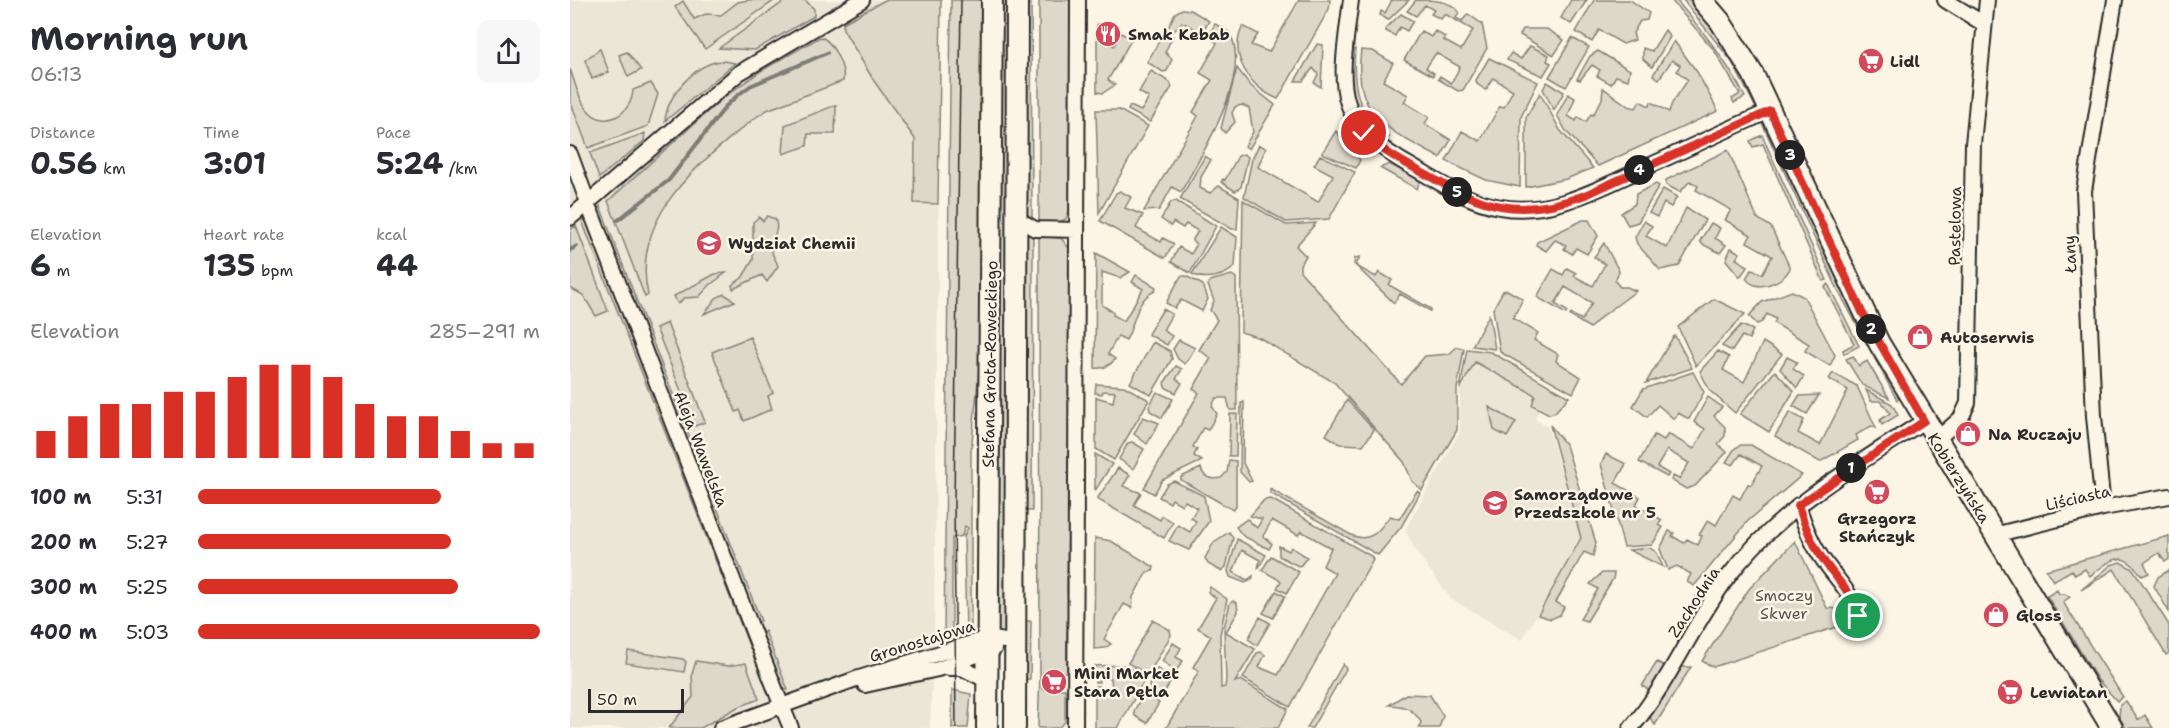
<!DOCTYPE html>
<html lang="en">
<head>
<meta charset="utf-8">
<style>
	:root { --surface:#fff; --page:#f7f7f7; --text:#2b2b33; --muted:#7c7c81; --accent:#d93025 }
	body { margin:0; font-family:"Shantell Sans",sans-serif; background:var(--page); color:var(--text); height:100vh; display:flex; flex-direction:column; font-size:22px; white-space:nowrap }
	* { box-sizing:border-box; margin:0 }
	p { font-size:20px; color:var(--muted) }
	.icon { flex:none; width:33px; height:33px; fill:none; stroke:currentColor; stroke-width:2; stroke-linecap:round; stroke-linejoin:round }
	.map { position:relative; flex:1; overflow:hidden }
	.sheet { display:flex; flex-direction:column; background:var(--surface); width:570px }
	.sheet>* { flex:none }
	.scale { position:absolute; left:18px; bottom:15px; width:96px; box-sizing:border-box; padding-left:6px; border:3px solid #2b2b2b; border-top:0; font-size:16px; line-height:21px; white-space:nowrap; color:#2b2b2b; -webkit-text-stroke:4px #fcf5e5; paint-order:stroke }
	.pin { position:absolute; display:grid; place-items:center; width:51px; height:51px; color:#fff; margin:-26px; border:3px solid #fff; border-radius:50%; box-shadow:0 2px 6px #0007 }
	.km { position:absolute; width:30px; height:30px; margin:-15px; border-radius:50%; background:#222; color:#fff; font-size:16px; line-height:30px; text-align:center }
	.round { display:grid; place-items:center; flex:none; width:63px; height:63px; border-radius:12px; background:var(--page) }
	.summary { display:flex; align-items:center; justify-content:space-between; height:102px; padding:0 30px }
	h1 { font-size:33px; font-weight:700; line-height:45px }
	.stats { display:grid; grid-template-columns:repeat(3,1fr); gap:9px; height:102px; padding:6px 30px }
	.stats div { display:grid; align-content:center }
	.stats b { font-size:30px; font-weight:700 }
	.stats small { font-size:16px; font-weight:400 }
	.stats p { font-size:16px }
	.chart { height:168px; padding:12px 30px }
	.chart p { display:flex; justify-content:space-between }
	.chart svg { width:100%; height:108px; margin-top:6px; stroke:var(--accent); stroke-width:6 }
	ul { padding:0 30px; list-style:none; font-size:20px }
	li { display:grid; grid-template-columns:96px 72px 1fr; align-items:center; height:45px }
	li i { height:15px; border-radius:8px; background:var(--accent) }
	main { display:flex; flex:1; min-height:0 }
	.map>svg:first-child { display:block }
	.built { fill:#ece6d7 }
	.green { fill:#ded8ca; stroke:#84827a; stroke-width:1.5 }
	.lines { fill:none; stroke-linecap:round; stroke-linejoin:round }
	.stream { stroke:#7d7b74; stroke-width:4 }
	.street-casing { stroke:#2b2b2b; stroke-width:18 }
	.secondary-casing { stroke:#2b2b2b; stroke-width:24 }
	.street { stroke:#fcf5e5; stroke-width:14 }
	.secondary { stroke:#fcf5e5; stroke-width:20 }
	.tram { stroke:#2b2b2b; stroke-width:1.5 }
	.route-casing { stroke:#fff; stroke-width:12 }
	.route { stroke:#d93025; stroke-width:8 }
	.labels { text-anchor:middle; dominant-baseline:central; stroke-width:5; stroke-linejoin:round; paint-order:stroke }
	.poi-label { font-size:16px; font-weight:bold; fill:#2b2b2b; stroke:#fcf5e5; text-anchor:start }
	.street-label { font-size:16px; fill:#2b2b2b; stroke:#fcf5e5 }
	.park-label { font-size:16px; fill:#585653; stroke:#fcf5e5 }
</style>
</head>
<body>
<main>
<section class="sheet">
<div class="summary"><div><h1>Morning run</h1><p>06:13</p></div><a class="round"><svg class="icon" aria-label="share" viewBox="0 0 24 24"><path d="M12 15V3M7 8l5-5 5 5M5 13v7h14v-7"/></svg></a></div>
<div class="stats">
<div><p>Distance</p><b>0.56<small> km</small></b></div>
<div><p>Time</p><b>3:01</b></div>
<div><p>Pace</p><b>5:24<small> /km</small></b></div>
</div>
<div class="stats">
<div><p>Elevation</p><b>6<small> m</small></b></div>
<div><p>Heart rate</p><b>135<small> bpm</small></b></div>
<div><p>kcal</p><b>44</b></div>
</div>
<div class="chart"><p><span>Elevation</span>285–291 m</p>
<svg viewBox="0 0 160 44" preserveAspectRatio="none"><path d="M5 44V33M15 44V27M25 44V22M35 44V22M45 44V17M55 44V17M65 44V11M75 44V6M85 44V6M95 44V11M105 44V22M115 44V27M125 44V27M135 44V33M145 44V38M155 44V38"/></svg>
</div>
<ul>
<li><b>100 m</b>5:31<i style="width:71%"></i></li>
<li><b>200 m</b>5:27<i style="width:74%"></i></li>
<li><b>300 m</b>5:25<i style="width:76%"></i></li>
<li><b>400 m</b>5:03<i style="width:100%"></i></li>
</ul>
</section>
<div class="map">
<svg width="1599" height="728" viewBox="0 0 1599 728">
	<rect width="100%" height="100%" fill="#fcf5e5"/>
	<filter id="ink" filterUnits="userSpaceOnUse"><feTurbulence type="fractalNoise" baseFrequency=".0167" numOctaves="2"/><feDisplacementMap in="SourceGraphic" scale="12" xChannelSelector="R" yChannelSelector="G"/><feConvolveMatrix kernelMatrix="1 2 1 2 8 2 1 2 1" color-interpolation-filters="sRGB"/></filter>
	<g filter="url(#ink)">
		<path class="built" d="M0,0H371L364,640L360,728H0Z
			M905,361L970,398L972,406L965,419L978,427L1011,538L952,640L881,599L845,550L835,530L890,431V389Z"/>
		<path class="green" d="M178,0H205L135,49L105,7L113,1L124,19L136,14L151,15L168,2Z
			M216,0H235L244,9V16L185,50L149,48Z
			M315,0H371L368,204L344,203L345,139L304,81L273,29V23Z
			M381,0H415L414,320L401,452V625L396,635L394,536L398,528L395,526L392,536L382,538V636L374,637Z
			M429,0H440L438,629L433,635L428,630Z
			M455,0H461L462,221L455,211Z
			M469,0H501V206L496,219L487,223H469Z
			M729,0H760L759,9L708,99C679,87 658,55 673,26L688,34L681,45L699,52Z
			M822,0H839L818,20L810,15L811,11L815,13Z
			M846,0C861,0 881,0 889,12L886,18L892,21L898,14L912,24L917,48L893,90L888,91L868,79L870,76L881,83L890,67L866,53L856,68L864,73L863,76L834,60L851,31L861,37L865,31L875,37L873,40L891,50L903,30L875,14L871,19L861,14L864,10L855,5L846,16L837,11Z
			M1001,0H1017L1001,24L991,18Z
			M1024,0H1060L1079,13L1077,20L1070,21L1063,33L1065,40L1053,44L1029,30L1022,42L1006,32Z
			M1101,0H1106C1132,30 1157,61 1175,97L1164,103L1162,99L1170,94L1144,50Z
			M1113,0H1122L1162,50L1188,104L1186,108L1162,62Z
			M612,9L621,10L639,21L632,33L612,22L604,31L598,28L605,13Z
			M831,14L843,21L837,31L830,27L825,36L816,31V28Z
			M527,24L535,25L529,37L544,46L551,33L558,37L560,33L564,35L538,80L545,85L533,93L527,92Z
			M645,24L659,32C684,73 631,156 611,192L602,187L589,210L574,211L628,116L623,112L642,80L630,73L647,43L638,37Z
			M953,29H977L994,40L984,55L950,35Z
			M1095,30L1100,37L1082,67L1073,59V48L1082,51Z
			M595,31L603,36L595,52L602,59L597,71L593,72L577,62Z
			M250,37C262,39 276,69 273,81L197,110L185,118C130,162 60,216 78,295L75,297L38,201L153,98L191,71Z
			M1002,38L1019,47L996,87L979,77Z
			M1104,41L1127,72L1148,111L1028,166L996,131L987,115L998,94L1005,98L998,116L1006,121L1008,117L1016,122L1021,114L1023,115L1032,99L1033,88L1058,106L1066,108L1070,101L1079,106L1081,102L1099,112L1102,103L1118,80L1107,71L1110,65L1102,60L1089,79L1083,75Z
			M747,44L753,45L751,87L744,83L748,74L743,68L733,81H725Z
			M960,46L979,55L977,61L981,63L973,76L937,60L941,53L951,59Z
			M30,49L39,72L22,79L15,60Z
			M781,49H785C782,84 787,117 819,137L815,143C781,109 780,96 781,49Z
			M791,50L803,51L823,63L813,81L838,95L834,102L859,117L855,124L881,140L870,158C819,130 782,117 791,50Z
			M1028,51L1060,70L1058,80L1046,76L1041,84L1027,76L1030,70L1022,65L1010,80L1007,79L1020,56Z
			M57,52L71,70L58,77L49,55Z
			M919,58L968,82L951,117L950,187L916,180L876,161L892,131L910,141L930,106L934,107L943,90L923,78L916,90L907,84L906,80Z
			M153,61L165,63L95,121C97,95 126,62 153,61Z
			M667,68L681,86L705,105L679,149L675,146L683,132L679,108L672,105L665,107L662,113L665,122L655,133L651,128Z
			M0,69C5,82 8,99 17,109C34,131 62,114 63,90L81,83L88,94L78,126L18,148L0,100Z
			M581,71L600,82L602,87L580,122L558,110L560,106L571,111L579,98L569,92Z
			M977,82L994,92L984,110L973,89Z
			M970,93L990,130L1023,168L996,179L956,187V117Z
			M266,105L265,134H238L237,146L213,154L215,125Z
			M526,110H549L578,126L529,213Z
			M1192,123L1197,124L1332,397L1327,400L1267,288Z
			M766,131L790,160L786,168L752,153Z
			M75,133L74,141L29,178L20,153Z
			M1192,135L1257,280L1253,281L1193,144L1183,147L1180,141Z
			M689,145L696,148L688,167L748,202L763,175L744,165L750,155L785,172L759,219L716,222L674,197L682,159Z
			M1158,150L1187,218L1201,227L1220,268C1215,282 1185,294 1176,278L1182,269L1192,274L1202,256L1177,242L1181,235L1155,220L1161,210L1126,190L1128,186L1120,181L1110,192L1096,185V180Z
			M674,154L678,157L671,187L665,191L651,182L653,179L655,180L668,156Z
			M635,156L641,160L631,177L630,188L640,193L649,186L669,198L667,229H662L610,199Z
			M819,164L850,180L847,189L810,168Z
			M1086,184L1089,186L1068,222L1058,225L1051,213L1065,204L1066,194Z
			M1093,189L1107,197L1101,207L1094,203L1087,217L1079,213Z
			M550,191L561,197L555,208L573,215L566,228L591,242L593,238L604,244L595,258L530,221L546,193Z
			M673,200L716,225L746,223L726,246L736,256L730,265V271L831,384L855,356L879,354L887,347L894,349L887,389V430L852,490L842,481L834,462L765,383L690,338L671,332Z
			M606,201L646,226L620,273L601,262L609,247L621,254L627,244L622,241L628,231L616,224L613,228L603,222L601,226L591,219L601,202Z
			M30,206L191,621L187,623L27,211Z
			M1116,208L1135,220L1109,266L1090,270L1067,244L1065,237L1074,221L1082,226L1076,236L1097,248Z
			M197,216L205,219C211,231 199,240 202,252C203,257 207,261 208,266L197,282L192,275L163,289L162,285L172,278L183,260V222L189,217L193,221Z
			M14,220L18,222L183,647L180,648L12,221Z
			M1013,220H1019L1028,236L1017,254L1006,248L1002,254L994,249L996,245L985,240L976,251L966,245L967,242Z
			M1141,223L1150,228L1145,238L1156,245L1150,253L1132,244L1130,241Z
			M6,226L38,311L26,316L13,295L0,288V230Z
			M651,227L667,237L665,266C656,277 634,281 622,274Z
			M456,234L463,236L462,511H456Z
			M469,236L491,238L501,251L497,589L500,631L497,632V672L473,673V689H495V722L488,728H468L470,674Z
			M1034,243L1049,271L1045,281L1050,287H1057L1066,291L1031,317L1020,328L1000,316L1001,314L1012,320L1022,303L995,287L985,304L997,311L996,314L967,297L983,269L993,275L997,268L1006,273L1004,276L1023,286L1035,264L1024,257Z
			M1161,248L1170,253L1166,259L1178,266L1170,277L1156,260Z
			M526,253L560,272L550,278L532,272V305L543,312V315L554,321L573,289L562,282L566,275L586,287L585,291C565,299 565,325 556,340L548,336L538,354L545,359C540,366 534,369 525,368Z
			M790,257L786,265L788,267L806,277L809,272L822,280L819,285L861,309L860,311L830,294L824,303L784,264L785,258Z
			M156,273L140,285L129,297L114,298L108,304L104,296L145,274Z
			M662,275L666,278L667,410H660L657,398H646L642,406L647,414L638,430L633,428L623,447L627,449L624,456L632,461L592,480L584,494L574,488L629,393L623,389L641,358L629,350L647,320L640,310L644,301L638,285L640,281Z
			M611,276H616L633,285L638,299L632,311L611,300L605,308L596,303Z
			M1258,284L1289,346L1274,354L1273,350L1284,344L1255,287Z
			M937,290L953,299L943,318L968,333L964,340L988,354L986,361L1011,377L1003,393L930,352L923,309L933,291Z
			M1222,291L1234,297L1265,355L1260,366L1235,351L1239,344L1204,323L1206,319L1197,314L1192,322L1187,324L1179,316L1192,302Z
			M154,294L165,301L134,314L146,298Z
			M1144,299L1175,314L1126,366L1108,327Z
			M593,309L602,314L593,330L602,336L597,345L578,334Z
			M919,315L925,349L902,346Z
			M97,323L135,422L125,426L86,328Z
			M1171,325L1183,330L1179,339L1172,336L1162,351L1152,346Z
			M1105,336L1122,368L1076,383L1103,337Z
			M180,337L203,393L198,396L202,409L174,421L170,410L166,412L142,352Z
			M609,340L625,348L615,364L608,359L603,349Z
			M583,342L600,351L602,359L581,395L560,383Z
			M1193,342L1212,354L1165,413L1140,391L1130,371L1148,351L1159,357L1153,370L1174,382Z
			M897,349L921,352L999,397L984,413L979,414L962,405L965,395L905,362L890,389Z
			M1283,356L1289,366L1297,361L1319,398L1292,385L1276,359Z
			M1217,357L1227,362L1223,369L1234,376L1227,388L1210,369Z
			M606,366L612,369L606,379L612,383L606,393L595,387L594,383Z
			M1205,371L1224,391L1199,432L1170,414Z
			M1123,372L1134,392L1119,419L1108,413L1104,419L1088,405L1077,417L1063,406L1073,389Z
			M1263,373L1287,386L1306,428L1301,426L1286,435L1288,440L1250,462L1205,436L1220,412L1234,420L1228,433L1250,445L1278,390L1259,379Z
			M526,384L554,386L579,400L544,460L526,449V397L543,402L545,392L533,391L532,394L525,393Z
			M1296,390L1322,404L1328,415L1312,425L1310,420L1320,413L1311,401H1301Z
			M587,392L603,399L592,418L580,411L579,407Z
			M1249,395L1237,414L1223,406L1229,396Z
			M1138,397L1152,407L1144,416L1155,427V436L1148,444L1157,452L1125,486L1116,489L1101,480L1103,476L1109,479L1119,463L1097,450L1087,467L1099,474L1097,477L1069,462L1084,435L1094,440L1098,434L1124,449L1135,429L1124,422Z
			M777,400L804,430L793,445L770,444L756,435Z
			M674,402L673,463L682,481L679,482L670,472L671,403Z
			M919,407L946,422L937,437L924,430Z
			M660,414H667L666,456H659Z
			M573,417L589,423L577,444L564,434Z
			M980,425L996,445L1026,543L1023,556L1014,552L986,602L994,607L990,615L981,619L968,615L1011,538Z
			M562,442L574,449L563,469L549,459L558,443Z
			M1171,445H1181L1232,475L1178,521L1124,586L1117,582L1121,574L1107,566L1098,570L1090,549L1099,531L1104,533L1102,536L1114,543L1117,539L1128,545L1132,536L1129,535L1138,520L1146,525L1163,495L1170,499L1178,484L1181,485L1192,466L1171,454L1163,465L1156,462L1165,448Z
			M525,454L542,464L525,491Z
			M1036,454L1056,464L1045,483L1070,497L1066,505L1092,520L1088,525L1093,527L1082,545L1054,547L1031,464Z
			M659,460L666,461V507L663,510L611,480V477L631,468C633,478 642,480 651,478L657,472Z
			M548,468L560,475L553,486L571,493L564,505L590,520L592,516L603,522L594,538L527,499Z
			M604,481L634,496L639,521L619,550L599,541L608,525L620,532L626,521L621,518L627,508L615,501L612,505L602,499L600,503L589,497L597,484Z
			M700,489L781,535C801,544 809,530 820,516L829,519L847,491L850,493L831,527L808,555L700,493Z
			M701,499L801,556L803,560L720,707L673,678L687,653L691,652L695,655L689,667L708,675L765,573L753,566L761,548L731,531L728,535L702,520L693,536L702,544L699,549L673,536L666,527L677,519L687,528L692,519L680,516L694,500Z
			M659,532L663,538L656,567L651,571L638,564L635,558L644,542Z
			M1599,536V559L1595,562L1589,553L1574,563L1579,573L1572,576C1553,549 1543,558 1520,576L1515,569L1505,575L1502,570L1483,581L1476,570Z
			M525,538L541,541L584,567L583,571L577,572L563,597L562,608L554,604L534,639L541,644L535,648L524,649Z
			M667,539L696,555L688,569L690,560L672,550L663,572L677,580L683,576L682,580L675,583L660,577L658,571Z
			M1225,541L1257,608L1270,609L1279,623L1143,667L1132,661L1179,589Z
			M709,546L719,551L721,547L737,557L731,565L728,566L709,556Z
			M1080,548L1087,553L1093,567L1059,550Z
			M701,556L729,572L717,593L707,588L711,581L692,570Z
			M1550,562L1563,569L1599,625V653L1596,655L1544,569L1511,590L1541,565Z
			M1599,570V612L1584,586L1588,577Z
			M1032,573H1044L1043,579L1017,621L1010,619L1028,589L1020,584Z
			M1140,578L1146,583C1139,592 1134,602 1122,602Z
			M640,587L657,599L650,635L651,688L655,687L656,679L654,628L660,603L663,601L667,603L668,612L656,632L685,649L665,682L671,680L718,709L708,728H596L629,671L623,667L641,636L628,628L646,598L638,592Z
			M1487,590L1489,594H1495L1500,597L1493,602L1553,697L1547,701L1527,679L1477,596Z
			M706,591L715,596L703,618L693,613Z
			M690,617L700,623L687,645L678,639Z
			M583,620L600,630L601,635L578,675L558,663Z
			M454,621H461L460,679H454Z
			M195,631L218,690L212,689L190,634Z
			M603,643L611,648L606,657L613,661L606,671L592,661Z
			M58,651L113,659L116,662L114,672L56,663Z
			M126,661L158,666L176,663L189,699L166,708L131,728H99L123,697L122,674Z
			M1087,662L1095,666L1080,691L1072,686Z
			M773,664L776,669L742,728H737Z
			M555,665L576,677L548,728H525V686H529V690L542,689L541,678H529V682H525V666Z
			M1112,667H1121L1085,725L1079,716Z
			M587,669L603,677L592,697L580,690L579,685Z
			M382,690L401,694L398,728H382Z
			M836,694L860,695L873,716L869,728H849L851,722C842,708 836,706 819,705Z
			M577,695L589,703L577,723L565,716L564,711L572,696Z
			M1556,701L1568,720L1575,715L1583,728H1556L1549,717L1550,705Z"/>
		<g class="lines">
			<path class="stream" d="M48,220L99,180L156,106L168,95L180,86L257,53
				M0,250L7,246"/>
			<g class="street-casing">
				<path id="street" d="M781,0C770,86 759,121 844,168C871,183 898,202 930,207C981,216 1028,189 1072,169C1115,150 1157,129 1200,111
					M1375,0L1414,24
					M0,154L15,195
					M21,212L209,699
					M0,218L169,73L292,0
					M446,218L465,229L507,230
					M1366,440L1391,418L1398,403L1403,144L1417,0
					M1228,505C1234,524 1242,545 1254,561C1268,581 1282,593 1289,618
					M1533,508L1524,416L1514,191L1545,0
					M1424,535L1533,508L1599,496
					M379,668H392L418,681
					M295,685L368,669L424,649
					M214,711L221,728
					M151,728L286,679L418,638L446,643
					M505,728L508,0
					M1061,728C1100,682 1122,625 1158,577C1209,509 1283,467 1354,421"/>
			</g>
			<g class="secondary-casing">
				<path id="secondary" d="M1132,0L1150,21L1183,74L1309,343L1542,728
					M417,728L422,0
					M445,728L447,0"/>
			</g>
			<use href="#street" class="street"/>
			<use href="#secondary" class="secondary"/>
			<path class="tram" d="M386,728L384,501L391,0"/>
		</g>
	</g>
	<g class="lines" filter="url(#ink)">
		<g class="route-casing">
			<path id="route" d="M794,133C811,151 833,162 855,174C913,207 949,220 1015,195L1200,111L1292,312L1354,421L1228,505C1234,524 1242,544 1254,561C1267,580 1282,592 1288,616"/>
		</g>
		<use href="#route" class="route"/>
	</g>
	<defs>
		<g id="restaurant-disc" transform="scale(1.35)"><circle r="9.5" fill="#d1495b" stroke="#fcf5e5"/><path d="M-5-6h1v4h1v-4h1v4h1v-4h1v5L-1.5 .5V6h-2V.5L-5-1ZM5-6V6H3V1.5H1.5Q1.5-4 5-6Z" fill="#fff"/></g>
		<g id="supermarket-disc" transform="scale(1.35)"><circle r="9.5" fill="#d1495b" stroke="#fcf5e5"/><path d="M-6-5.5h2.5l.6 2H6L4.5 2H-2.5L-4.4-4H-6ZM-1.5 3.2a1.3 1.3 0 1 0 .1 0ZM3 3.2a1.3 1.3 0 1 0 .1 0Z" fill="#fff"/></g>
		<g id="university-disc" transform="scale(1.35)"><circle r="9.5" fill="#d1495b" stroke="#fcf5e5"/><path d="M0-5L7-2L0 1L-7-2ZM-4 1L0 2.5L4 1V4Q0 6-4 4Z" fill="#fff"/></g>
		<g id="shop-disc" transform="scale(1.35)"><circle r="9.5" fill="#d1495b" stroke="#fcf5e5"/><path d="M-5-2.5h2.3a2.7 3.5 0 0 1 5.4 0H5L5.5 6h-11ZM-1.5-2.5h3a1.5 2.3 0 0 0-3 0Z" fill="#fff"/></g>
		<g id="school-disc" transform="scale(1.35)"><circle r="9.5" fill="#d1495b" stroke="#fcf5e5"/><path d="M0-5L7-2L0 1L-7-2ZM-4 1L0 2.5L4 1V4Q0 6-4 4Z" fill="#fff"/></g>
	</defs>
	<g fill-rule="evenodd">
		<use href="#restaurant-disc" x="538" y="34"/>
		<use href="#supermarket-disc" x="1301" y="61"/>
		<use href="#university-disc" x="139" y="243"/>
		<use href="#shop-disc" x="1350" y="337"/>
		<use href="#shop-disc" x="1398" y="434"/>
		<use href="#supermarket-disc" x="1307" y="492"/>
		<use href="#school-disc" x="925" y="503"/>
		<use href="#shop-disc" x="1426" y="615"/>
		<use href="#supermarket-disc" x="484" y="682"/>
		<use href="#supermarket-disc" x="1440" y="692"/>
	</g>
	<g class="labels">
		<g class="poi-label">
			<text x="558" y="34">Smak Kebab</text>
			<text x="1320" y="61">Lidl</text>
			<text x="158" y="243">Wydział Chemii</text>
			<text x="1370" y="337">Autoserwis</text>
			<text x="1418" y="434">Na Ruczaju</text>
			<text x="944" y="494">Samorządowe<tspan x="944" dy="18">Przedszkole nr 5</tspan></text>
			<text x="1307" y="518" text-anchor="middle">Grzegorz<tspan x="1307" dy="18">Stańczyk</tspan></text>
			<text x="1446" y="615">Gloss</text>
			<text x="504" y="673">Mini Market<tspan x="504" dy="18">Stara Pętla</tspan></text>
			<text x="1460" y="692">Lewiatan</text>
		</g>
		<g class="street-label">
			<text transform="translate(1385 226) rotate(-89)">Pastelowa</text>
			<text transform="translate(1500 254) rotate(-93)">Łany</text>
			<text transform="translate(420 364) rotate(-89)">Stefana Grota-Roweckiego</text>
			<text transform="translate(131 449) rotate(69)">Aleja Wawelska</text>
			<text transform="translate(1389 478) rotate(58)">Kobierzyńska</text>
			<text transform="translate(1508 498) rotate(-13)">Liściasta</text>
			<text transform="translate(1124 602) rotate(-57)">Zachodnia</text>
			<text transform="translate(352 641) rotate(-17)">Gronostajowa</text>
		</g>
		<g class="park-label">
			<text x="1214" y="595">Smoczy<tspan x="1214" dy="18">Skwer</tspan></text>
		</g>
	</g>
</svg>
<div class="scale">50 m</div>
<div class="pin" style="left:1288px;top:616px;background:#1e9e55"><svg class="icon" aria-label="arrive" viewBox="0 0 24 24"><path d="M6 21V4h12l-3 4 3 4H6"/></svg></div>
<div class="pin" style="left:794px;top:133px;background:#d93025"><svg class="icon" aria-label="check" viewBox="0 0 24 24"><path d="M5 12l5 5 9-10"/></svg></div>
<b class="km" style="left:1281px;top:468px">1</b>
<b class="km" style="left:1301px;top:329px">2</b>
<b class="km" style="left:1220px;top:155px">3</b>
<b class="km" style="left:1069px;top:170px">4</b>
<b class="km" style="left:887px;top:192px">5</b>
</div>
</main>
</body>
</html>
